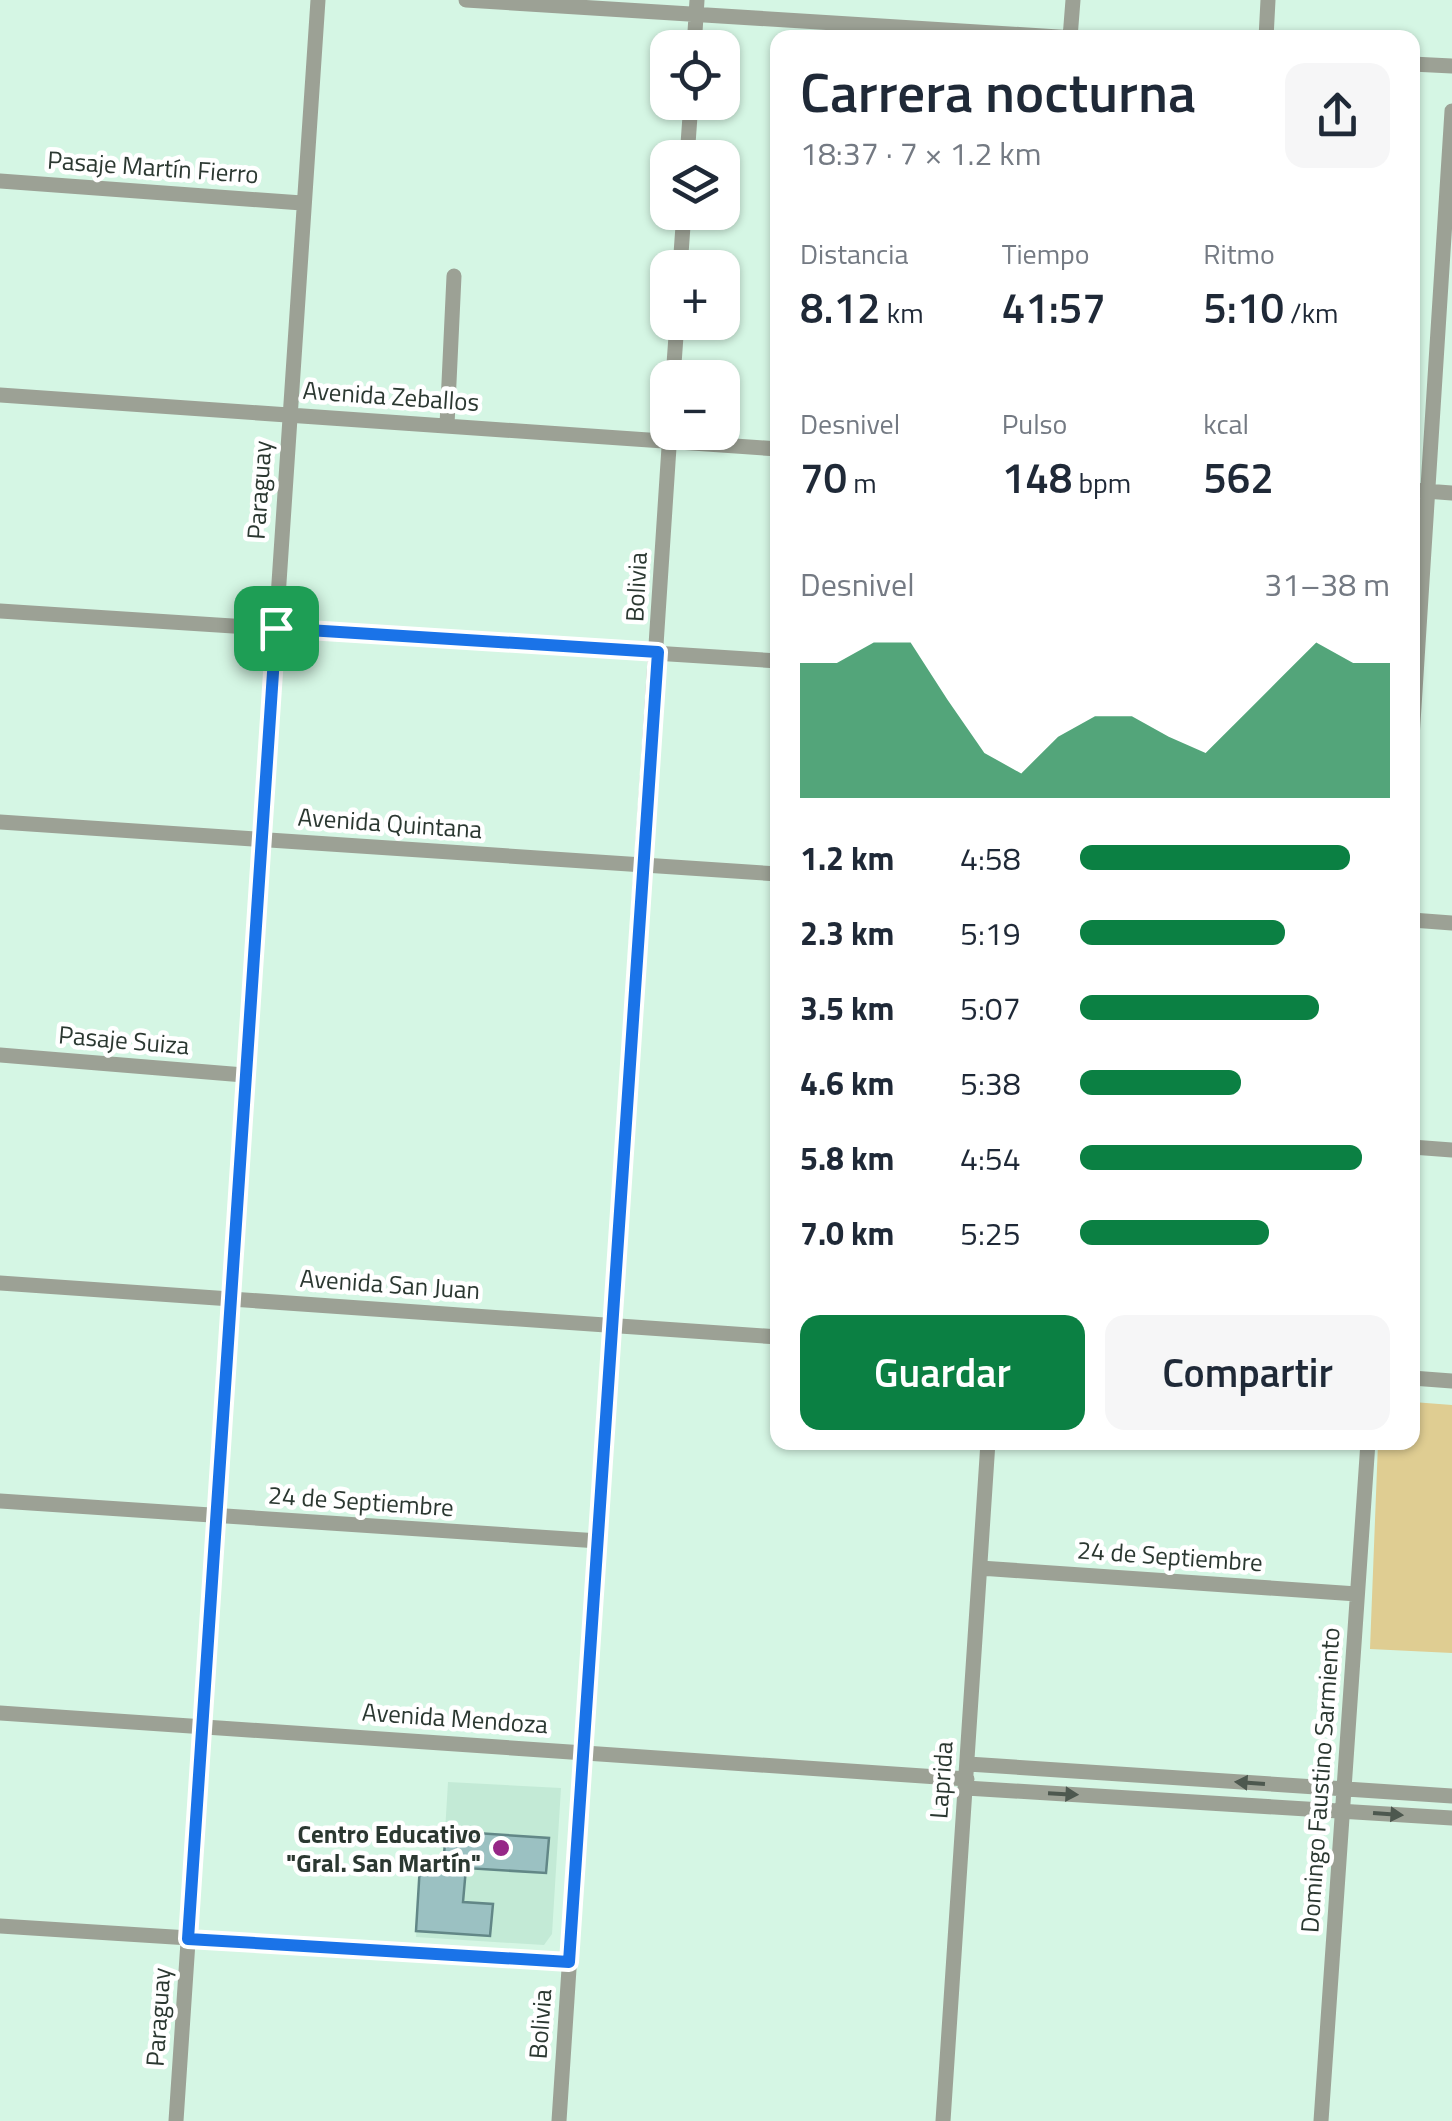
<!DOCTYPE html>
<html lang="es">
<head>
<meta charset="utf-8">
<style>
	:root { --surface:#fff; --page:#f6f6f7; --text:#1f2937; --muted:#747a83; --accent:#0b8043 }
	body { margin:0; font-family:"Titillium Web",sans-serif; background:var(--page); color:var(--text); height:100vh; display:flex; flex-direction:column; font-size:38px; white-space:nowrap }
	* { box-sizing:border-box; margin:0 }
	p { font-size:32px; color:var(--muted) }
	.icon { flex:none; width:55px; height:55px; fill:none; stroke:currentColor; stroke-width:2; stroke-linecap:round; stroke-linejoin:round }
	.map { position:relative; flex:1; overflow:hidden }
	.drawer { position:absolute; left:770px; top:30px; width:650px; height:1420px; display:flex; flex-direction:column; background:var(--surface); border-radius:20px; box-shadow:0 2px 8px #0004 }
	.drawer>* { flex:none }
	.buttons { position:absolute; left:650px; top:30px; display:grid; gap:20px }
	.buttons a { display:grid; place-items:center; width:90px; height:90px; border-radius:20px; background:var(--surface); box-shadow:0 2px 8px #0004; font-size:50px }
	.pin { position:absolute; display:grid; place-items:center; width:85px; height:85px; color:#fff; margin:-42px; border-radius:20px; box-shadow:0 5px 15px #0006 }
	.round { display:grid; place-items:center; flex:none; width:105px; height:105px; border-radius:20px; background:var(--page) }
	.head { display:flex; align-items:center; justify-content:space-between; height:170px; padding:0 30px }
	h1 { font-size:55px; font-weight:600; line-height:75px }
	.metrics { display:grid; grid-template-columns:repeat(3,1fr); gap:15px; height:170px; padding:10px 30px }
	.metrics div { display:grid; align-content:center }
	.metrics b { font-size:42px; font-weight:600 }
	.metrics small { font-size:28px; font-weight:400 }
	.metrics p { font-size:28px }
	.chart { height:280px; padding:20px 30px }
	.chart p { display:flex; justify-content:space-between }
	.chart svg { width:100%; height:180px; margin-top:10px; fill:var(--accent); opacity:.7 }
	.action { display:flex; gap:20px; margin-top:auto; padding:20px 30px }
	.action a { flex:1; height:115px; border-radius:20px; background:var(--accent); color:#fff; font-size:40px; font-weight:600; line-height:115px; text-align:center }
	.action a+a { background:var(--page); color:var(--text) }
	ul { padding:0 30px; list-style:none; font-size:32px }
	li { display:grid; grid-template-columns:160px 120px 1fr; align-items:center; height:75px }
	li i { height:25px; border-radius:12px; background:var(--accent) }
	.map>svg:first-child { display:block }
	.built { fill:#c3ead6 }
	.green { fill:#dfcd92 }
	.building { fill:#9bc1c2; stroke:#628787; stroke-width:2.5 }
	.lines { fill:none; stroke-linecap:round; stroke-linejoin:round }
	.minor { stroke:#9ca195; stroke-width:15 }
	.oneway { fill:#4d584f }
	.route-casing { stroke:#fff; stroke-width:20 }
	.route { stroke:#1a73e8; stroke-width:12 }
	.poi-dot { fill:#962787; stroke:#fff; stroke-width:4 }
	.labels { text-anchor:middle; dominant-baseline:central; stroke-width:9; stroke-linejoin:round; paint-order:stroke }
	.street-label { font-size:25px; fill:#2b3831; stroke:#fff }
	.poi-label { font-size:25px; font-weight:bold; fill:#2b3831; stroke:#fff; text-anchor:end }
</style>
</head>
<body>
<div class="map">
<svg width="1452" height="2121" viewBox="0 0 1452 2121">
	<rect width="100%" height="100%" fill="#d5f6e4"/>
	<path class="built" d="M448,1782L561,1788L552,1934L544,1945L416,1937L420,1865H443Z"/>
	<path class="green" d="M1413,1402L1452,1405V1653L1370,1649L1378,1443L1412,1442Z"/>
	<path class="building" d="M446,1831L549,1838L546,1873L466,1868L463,1902L493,1904L490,1936L416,1931L420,1865L443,1866Z"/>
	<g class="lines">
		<path class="minor" d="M466,0L1074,38
			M1070,38L1073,0
			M1266,38L1268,0
			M694,48L697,0
			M1412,64L1452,66
			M687,158L691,102
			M0,181L302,203
			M680,268L684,212
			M673,378L677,322
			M0,395L778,449
			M447,425L454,276
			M1412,490L1452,493
			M0,611L778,661
			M1412,738L1452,111
			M0,822L778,874
			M1412,920L1452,923
			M0,1055L244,1075
			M1412,1147L1452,1150
			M0,1283L778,1337
			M1412,1378L1452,1381
			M0,1501L599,1541
			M980,1568L1357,1594
			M0,1713L967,1779
			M968,1764L1452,1796
			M966,1788L1452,1818
			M0,1926L569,1962
			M176,2121L318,0
			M559,2121L670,432
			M943,2121L988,1442
			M1321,2121L1368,1442"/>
	</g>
	<defs><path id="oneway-solid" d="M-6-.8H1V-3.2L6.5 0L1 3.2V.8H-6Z" transform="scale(2.5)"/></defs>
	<g class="oneway">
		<use href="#oneway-solid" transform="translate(1250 1783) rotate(-176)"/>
		<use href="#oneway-solid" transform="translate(1063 1794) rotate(3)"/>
		<use href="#oneway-solid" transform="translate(1388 1814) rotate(4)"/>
	</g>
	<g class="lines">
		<g class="route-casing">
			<path id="route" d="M276,628L658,652L569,1962L188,1939Z"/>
		</g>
		<use href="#route" class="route"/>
	</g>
	<circle class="poi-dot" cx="501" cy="1848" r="10"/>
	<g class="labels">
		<g class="street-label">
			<text transform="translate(153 167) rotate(4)">Pasaje Martín Fierro</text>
			<text transform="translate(391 396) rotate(4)">Avenida Zeballos</text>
			<text transform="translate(259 490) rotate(-86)">Paraguay</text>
			<text transform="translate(636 587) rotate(-87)">Bolivia</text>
			<text transform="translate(390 823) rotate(4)">Avenida Quintana</text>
			<text transform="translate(124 1040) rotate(5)">Pasaje Suiza</text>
			<text transform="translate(390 1284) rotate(4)">Avenida San Juan</text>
			<text transform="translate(361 1501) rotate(4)">24 de Septiembre</text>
			<text transform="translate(1170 1556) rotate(4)">24 de Septiembre</text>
			<text transform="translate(455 1718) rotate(4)">Avenida Mendoza</text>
			<text transform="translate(941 1780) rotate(-86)">Laprida</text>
			<text transform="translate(1320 1780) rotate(-86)">Domingo Faustino Sarmiento</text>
			<text transform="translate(158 2017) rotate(-86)">Paraguay</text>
			<text transform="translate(540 2024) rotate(-86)">Bolivia</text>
		</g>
		<g class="poi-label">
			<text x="481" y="1834">Centro Educativo<tspan x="481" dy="29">"Gral. San Martín"</tspan></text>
		</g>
	</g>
</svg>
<div class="buttons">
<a><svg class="icon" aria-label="locate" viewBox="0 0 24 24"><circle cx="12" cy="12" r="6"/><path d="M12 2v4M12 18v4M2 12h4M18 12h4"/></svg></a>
<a><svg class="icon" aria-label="layers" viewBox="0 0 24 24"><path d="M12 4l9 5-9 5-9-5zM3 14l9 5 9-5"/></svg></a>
<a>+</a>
<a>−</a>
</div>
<div class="pin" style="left:276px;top:628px;background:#1e9e55"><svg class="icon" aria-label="arrive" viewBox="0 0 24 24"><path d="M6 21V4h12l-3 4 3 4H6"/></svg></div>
<section class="drawer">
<div class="head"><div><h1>Carrera nocturna</h1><p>18:37 · 7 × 1.2 km</p></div><a class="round"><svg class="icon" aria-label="share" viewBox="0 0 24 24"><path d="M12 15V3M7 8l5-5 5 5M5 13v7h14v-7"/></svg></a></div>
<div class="metrics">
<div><p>Distancia</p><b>8.12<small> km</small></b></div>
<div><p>Tiempo</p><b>41:57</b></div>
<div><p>Ritmo</p><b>5:10<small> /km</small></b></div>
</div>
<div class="metrics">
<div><p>Desnivel</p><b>70<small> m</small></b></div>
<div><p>Pulso</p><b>148<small> bpm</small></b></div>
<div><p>kcal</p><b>562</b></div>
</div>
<div class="chart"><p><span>Desnivel</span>31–38 m</p>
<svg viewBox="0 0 160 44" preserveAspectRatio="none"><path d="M0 44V11L10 11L20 6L30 6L40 20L50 33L60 38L70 29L80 24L90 24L100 29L110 33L120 24L130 15L140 6L150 11L160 11V44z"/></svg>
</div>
<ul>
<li><b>1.2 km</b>4:58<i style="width:87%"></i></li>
<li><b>2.3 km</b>5:19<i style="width:66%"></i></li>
<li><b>3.5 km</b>5:07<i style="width:77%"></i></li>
<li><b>4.6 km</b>5:38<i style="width:52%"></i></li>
<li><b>5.8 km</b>4:54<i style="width:91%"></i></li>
<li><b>7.0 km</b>5:25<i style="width:61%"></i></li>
</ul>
<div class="action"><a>Guardar</a><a>Compartir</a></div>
</section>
</div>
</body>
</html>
